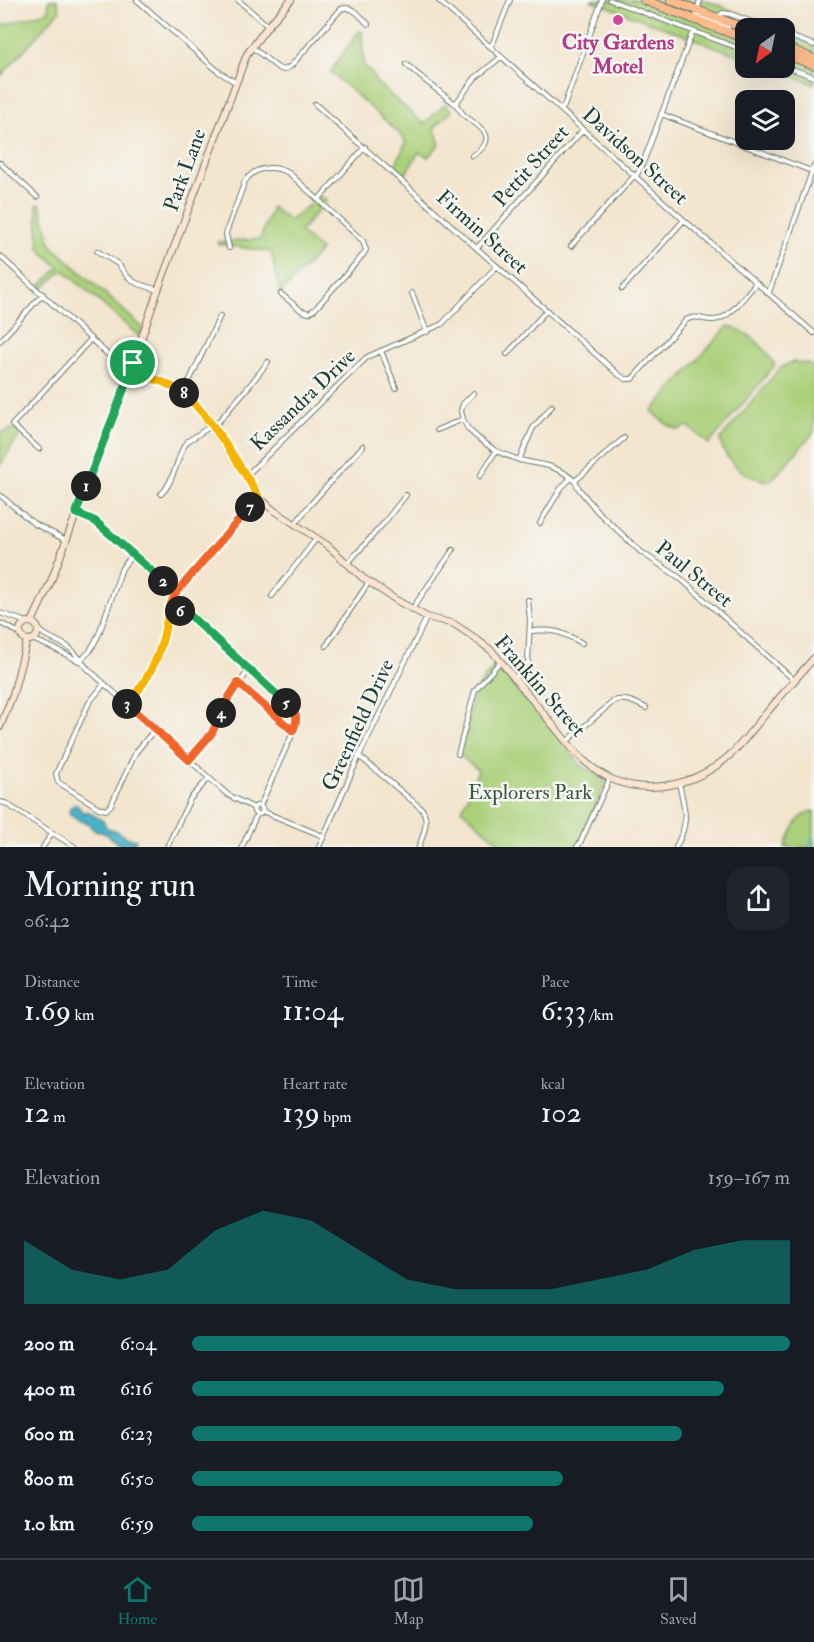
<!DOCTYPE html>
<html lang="en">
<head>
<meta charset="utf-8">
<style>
	:root { --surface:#171b24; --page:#20242c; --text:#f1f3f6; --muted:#9ea1a6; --line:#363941; --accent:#0f766e }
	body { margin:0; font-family:"IM FELL Double Pica",serif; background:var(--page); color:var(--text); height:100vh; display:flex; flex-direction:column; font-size:22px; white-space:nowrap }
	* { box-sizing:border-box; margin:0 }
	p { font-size:20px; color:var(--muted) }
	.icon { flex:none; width:33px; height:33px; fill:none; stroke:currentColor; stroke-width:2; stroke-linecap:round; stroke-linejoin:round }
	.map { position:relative; height:847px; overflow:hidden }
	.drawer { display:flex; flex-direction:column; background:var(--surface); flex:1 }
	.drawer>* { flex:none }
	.needle { width:39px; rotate:213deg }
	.tools { position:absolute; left:735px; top:18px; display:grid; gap:12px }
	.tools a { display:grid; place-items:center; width:60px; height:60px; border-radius:12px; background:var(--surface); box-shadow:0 6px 24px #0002; font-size:30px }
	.pin { position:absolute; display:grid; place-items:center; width:51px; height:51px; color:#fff; margin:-26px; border:3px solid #fff; border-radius:50%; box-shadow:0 2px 6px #0007 }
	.km { position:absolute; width:30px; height:30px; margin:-15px; border-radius:50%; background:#222; color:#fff; font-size:16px; line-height:30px; text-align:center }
	.round { display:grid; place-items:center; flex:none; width:63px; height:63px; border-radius:18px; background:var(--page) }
	.summary { display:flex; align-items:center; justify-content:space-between; height:102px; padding:0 24px }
	h1 { font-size:33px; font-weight:600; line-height:45px }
	.figures { display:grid; grid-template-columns:repeat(3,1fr); gap:9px; height:102px; padding:6px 24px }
	.figures div { display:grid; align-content:center }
	.figures b { font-size:30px; font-weight:600 }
	.figures small { font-size:16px; font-weight:400 }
	.figures p { font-size:16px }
	.chart { height:168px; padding:12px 24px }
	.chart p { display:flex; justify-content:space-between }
	.chart svg { width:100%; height:108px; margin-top:6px; fill:var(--accent); opacity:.7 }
	ul { padding:0 24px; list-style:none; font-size:20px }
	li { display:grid; grid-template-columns:96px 72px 1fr; align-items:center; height:45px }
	li i { height:15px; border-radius:8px; background:var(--accent) }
	.menu { display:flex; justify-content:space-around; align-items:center; height:84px; border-top:2px solid var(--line); background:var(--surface); font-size:16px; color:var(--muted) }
	.menu a { display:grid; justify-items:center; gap:3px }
	.menu .active { color:var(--accent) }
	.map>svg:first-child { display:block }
	.green { fill:#abd07a; stroke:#658657; stroke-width:1.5 }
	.water { fill:#4bb2ca; stroke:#35787f; stroke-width:1.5 }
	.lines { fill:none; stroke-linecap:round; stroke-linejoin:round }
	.stream { stroke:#4bb2ca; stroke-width:1.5 }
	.street-casing { stroke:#69786a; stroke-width:6 }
	.secondary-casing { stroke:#69786a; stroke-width:8 }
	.highway-casing { stroke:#69786a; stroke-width:10 }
	.street { stroke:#fff; stroke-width:4 }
	.secondary { stroke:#fde4d1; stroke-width:6 }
	.highway { stroke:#fbbb8d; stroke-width:8 }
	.split-1-casing { stroke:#fff; stroke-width:12 }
	.split-2-casing { stroke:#fff; stroke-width:12 }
	.split-3-casing { stroke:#fff; stroke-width:12 }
	.split-4-casing { stroke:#fff; stroke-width:12 }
	.split-5-casing { stroke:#fff; stroke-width:12 }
	.split-6-casing { stroke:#fff; stroke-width:12 }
	.split-7-casing { stroke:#fff; stroke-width:12 }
	.split-8-casing { stroke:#fff; stroke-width:12 }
	.split-9-casing { stroke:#fff; stroke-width:12 }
	.split-1 { stroke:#22a559; stroke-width:8 }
	.split-2 { stroke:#22a559; stroke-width:8 }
	.split-3 { stroke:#f5b400; stroke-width:8 }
	.split-4 { stroke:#f0652b; stroke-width:8 }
	.split-5 { stroke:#f0652b; stroke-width:8 }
	.split-6 { stroke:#22a559; stroke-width:8 }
	.split-7 { stroke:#f0652b; stroke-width:8 }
	.split-8 { stroke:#f5b400; stroke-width:8 }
	.split-9 { stroke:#f5b400; stroke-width:8 }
	.hotel-dot { fill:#d1479c; stroke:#f6f6f2; stroke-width:2 }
	.labels { text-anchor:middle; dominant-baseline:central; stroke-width:5; stroke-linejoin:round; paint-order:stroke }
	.hotel-label { font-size:21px; font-weight:bold; fill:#b23c85; stroke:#f6f6f2 }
	.street-label { font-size:21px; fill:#1f3d34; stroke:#f6f6f2 }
	.park-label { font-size:21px; fill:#3b5a42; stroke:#f6f6f2 }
</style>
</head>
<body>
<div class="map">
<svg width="814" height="847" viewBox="0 0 814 847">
	<rect width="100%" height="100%" fill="#f6f6f2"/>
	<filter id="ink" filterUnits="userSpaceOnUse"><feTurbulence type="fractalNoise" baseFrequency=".0167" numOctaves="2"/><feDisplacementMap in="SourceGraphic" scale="12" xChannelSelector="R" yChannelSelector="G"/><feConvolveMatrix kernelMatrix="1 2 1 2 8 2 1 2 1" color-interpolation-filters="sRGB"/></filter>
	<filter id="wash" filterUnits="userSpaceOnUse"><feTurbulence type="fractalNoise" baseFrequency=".008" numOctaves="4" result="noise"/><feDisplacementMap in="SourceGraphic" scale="24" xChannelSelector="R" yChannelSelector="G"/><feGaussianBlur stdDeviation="1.35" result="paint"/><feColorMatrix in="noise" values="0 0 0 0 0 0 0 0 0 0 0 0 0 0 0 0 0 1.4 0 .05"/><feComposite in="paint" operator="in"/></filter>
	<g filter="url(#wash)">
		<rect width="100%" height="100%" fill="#f3e5ce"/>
		<path class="green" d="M48,0H57L60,10L0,77V26L49,11Z
			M590,0H705L777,28H746L745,58Z
			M359,31L362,32L364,66L373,75L375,81L424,124L445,104L452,111L434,128L440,144L428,157L419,152L405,175L395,166L406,142L397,131L330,72Z
			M785,31L814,42V84L770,68H784Z
			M321,196L327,200L300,232L321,250L280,294L271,252L218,244L217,242L260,239L272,207L289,221Z
			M40,204L51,245L143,328L140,337L63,270L39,292L36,290L59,267L39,249L37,205Z
			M728,326C749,331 765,348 775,365L709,444L688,426L678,430L666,424L652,411Z
			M793,362L808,364L814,369V432L771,481C747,480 725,463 720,440L781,367Z
			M16,428L21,433L0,465V433Z
			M496,663L582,766L606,781L580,843L576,847H504L462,810L478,770L458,754L475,691Z
			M814,811V847H785C791,833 797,813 814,811Z"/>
		<path class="water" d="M75,804L79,807L83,813L87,811L103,821L107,828L111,830H115L128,838L136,840L130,847C114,847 116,838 104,833C95,830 94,832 88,823L80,821L69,813L70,808Z"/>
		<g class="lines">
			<path class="stream" d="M809,847L811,840L814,838"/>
		</g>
	</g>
	<g filter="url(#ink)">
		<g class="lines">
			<g class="street-casing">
				<path id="street" d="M137,0L219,72L235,82
					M238,0L268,26
					M438,0L684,220L814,333
					M610,0L746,51
					M697,11L700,0
					M696,16L717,24
					M728,28L717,24V17L723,13L730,14L769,28
					M784,34L814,45
					M490,46L493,43L510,0
					M252,47L278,68L284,70L291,66L341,9C352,4 361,17 368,24
					M406,64C421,78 437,90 453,102C458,105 460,112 465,116C471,121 483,127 486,135C489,144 479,152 472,156
					M784,66L814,77
					M456,103L475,78L501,57
					M315,104L619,375L626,379H632L686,320C697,314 703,321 714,320C729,320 747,293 756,283
					M561,110L564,106L602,0
					M661,114L814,172
					M0,163L37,197
					M636,176L641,168L693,31
					M318,200L365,147
					M571,246L635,175
					M229,248L226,234L228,227L245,181C256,166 273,165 289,173L363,241L366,250L363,255L315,309L309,313L302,311L281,294
					M477,248L583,130
					M97,251L118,264L127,276L136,283L158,290
					M0,256L116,362L125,365
					M622,289L684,220
					M769,292L814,166
					M412,293L427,332
					M0,341L43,294
					M381,351L396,388
					M507,354L547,310
					M117,362L122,373
					M184,392L220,316
					M474,393L463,404L461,411L463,419L468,429L478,438L496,451L519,460L549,466L563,472L575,481L579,489L597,511L641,552L680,578L794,680
					M213,428L250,385L268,362
					M437,430L463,419
					M39,449L12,425L91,339
					M519,460L533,428L552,406
					M246,476L367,357L442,324L497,266
					M480,476L496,451
					M575,481L624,438
					M161,494C172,485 177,460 184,446L188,441L211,426
					M0,495L33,523L66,540
					M76,514L95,521L176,592
					M540,523L561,488L570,479
					M295,524L309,506L363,446
					M347,564L383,524L406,495
					M272,596L316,539
					M170,608L186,614L196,621L296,714L297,720L295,728L260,806
					M412,609L453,550
					M0,613L27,622
					M0,623L20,633
					M38,628C45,638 58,640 68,647C77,653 81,662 88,669L228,795L254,808
					M530,631C554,629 560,631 582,643
					M32,639L53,648L79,661
					M326,646L369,582
					M80,661L90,651L99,634L122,568L133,554
					M515,678L525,668L528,662L530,620L528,600
					M238,683L293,731
					M104,684L89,703L58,769L56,774L58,782L99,808L106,810L111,805L136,752L155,729
					M127,704C145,684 158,662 164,635C167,621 168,607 175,594L259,497
					M566,742L614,701C625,697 636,703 646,708
					M458,754L475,690L500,662
					M359,756L422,809C430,821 423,834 419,847
					M189,760L212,733L229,697L249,670
					M0,802L5,803L75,847
					M253.5 810a4.5 4.5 0 1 1 9 0a4.5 4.5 0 1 1-9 0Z
					M262,811L323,836
					M43,847L52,833
					M167,847L190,799L209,778
					M242,847L257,814
					M319,847L359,756L427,617
					M577,847L580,843L610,778
					M676,847C690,820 685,812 679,783"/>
			</g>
			<g class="secondary-casing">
				<path id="secondary" d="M123 371a8 8 0 1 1 16 0a8 8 0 1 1-16 0Z
					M133,363L158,290L247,54L268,26L291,0
					M139,374L150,376L174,387L184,392L192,400L213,428L259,497L272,509L327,545L363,578L396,600L427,617L454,624L472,636L492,651L576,753C586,763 597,772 609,778C649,797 698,784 730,755C742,744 752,730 763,717C780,697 797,677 814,658
					M20 631a9 9 0 1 1 18 0a9 9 0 1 1-18 0Z
					M32,622L51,581L127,379
					M0,727L13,694L27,640"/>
			</g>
			<g class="highway-casing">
				<path id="highway" d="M644,0L746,39
					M671,0L746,29
					M784,46L814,59
					M784,54L814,65"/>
			</g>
			<use href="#street" class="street"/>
			<use href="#secondary" class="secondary"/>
			<use href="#highway" class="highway"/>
		</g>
	</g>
	<g class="lines" filter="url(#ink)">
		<g class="split-1-casing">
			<path id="split-1" d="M86,486L128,379L122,373L123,367L128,363H133"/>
		</g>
		<g class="split-2-casing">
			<path id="split-2" d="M86,486L76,513L95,521L163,581"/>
		</g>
		<g class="split-3-casing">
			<path id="split-3" d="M127,704C145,684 157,664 163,638C167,623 168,606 176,592L163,581"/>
		</g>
		<g class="split-4-casing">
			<path id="split-4" d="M127,704L189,760L212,733L221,713"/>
		</g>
		<g class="split-5-casing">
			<path id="split-5" d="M221,713L229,697L238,683L293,731C299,717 297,714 286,703"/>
		</g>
		<g class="split-6-casing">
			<path id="split-6" d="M180,611L191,616L196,621L286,703"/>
		</g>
		<g class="split-7-casing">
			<path id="split-7" d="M180,611L170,608L175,594L250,507"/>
		</g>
		<g class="split-8-casing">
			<path id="split-8" d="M184,393C212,419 239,464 259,497L250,507"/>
		</g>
		<g class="split-9-casing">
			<path id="split-9" d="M133,363L137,366L139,374L163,382L184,393"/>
		</g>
		<use href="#split-1" class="split-1"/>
		<use href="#split-2" class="split-2"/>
		<use href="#split-3" class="split-3"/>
		<use href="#split-4" class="split-4"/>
		<use href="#split-5" class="split-5"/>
		<use href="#split-6" class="split-6"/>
		<use href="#split-7" class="split-7"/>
		<use href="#split-8" class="split-8"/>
		<use href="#split-9" class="split-9"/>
	</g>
	<circle class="hotel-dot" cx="618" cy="20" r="6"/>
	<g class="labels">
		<g class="hotel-label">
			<text x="618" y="42">City Gardens<tspan x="618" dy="24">Motel</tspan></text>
		</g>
		<g class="street-label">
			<text transform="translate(635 156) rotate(42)">Davidson Street</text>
			<text transform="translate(531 166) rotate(-48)">Pettit Street</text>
			<text transform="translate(185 170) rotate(-70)">Park Lane</text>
			<text transform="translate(482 232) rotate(42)">Firmin Street</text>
			<text transform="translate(303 400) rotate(-44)">Kassandra Drive</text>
			<text transform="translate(694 574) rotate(39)">Paul Street</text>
			<text transform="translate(540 686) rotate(49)">Franklin Street</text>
			<text transform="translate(358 725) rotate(-65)">Greenfield Drive</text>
		</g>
		<g class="park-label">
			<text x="530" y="792">Explorers Park</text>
		</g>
	</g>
</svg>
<div class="tools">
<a><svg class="needle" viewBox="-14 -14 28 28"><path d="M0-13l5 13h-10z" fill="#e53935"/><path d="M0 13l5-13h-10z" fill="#9ea1a6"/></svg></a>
<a><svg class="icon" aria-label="layers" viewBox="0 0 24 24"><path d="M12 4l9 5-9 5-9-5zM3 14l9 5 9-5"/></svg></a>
</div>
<div class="pin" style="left:133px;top:363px;background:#1e9e55"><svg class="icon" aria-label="arrive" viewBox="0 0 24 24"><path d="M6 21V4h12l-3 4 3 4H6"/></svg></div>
<b class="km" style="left:86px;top:486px">1</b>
<b class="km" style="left:163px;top:581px">2</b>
<b class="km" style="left:127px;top:704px">3</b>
<b class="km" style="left:221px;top:713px">4</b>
<b class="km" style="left:286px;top:703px">5</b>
<b class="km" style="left:180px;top:611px">6</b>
<b class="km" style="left:250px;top:507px">7</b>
<b class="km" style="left:184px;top:393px">8</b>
</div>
<section class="drawer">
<div class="summary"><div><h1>Morning run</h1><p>06:42</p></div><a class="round"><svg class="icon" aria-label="share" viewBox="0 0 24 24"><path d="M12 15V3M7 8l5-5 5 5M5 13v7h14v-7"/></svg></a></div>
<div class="figures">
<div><p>Distance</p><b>1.69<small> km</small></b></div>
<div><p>Time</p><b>11:04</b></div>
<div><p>Pace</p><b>6:33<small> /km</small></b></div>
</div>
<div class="figures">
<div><p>Elevation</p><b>12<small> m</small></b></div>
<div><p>Heart rate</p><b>139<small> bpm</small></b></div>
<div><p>kcal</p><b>102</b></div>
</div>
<div class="chart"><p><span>Elevation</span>159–167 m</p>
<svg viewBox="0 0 160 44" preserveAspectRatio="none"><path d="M0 44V18L10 30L20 34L30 30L40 14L50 6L60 10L70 22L80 34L90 38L100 38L110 38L120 34L130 30L140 22L150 18L160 18V44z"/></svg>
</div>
<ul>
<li><b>200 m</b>6:04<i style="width:100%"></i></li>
<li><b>400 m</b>6:16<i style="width:89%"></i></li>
<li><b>600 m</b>6:23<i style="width:82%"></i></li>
<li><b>800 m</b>6:50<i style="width:62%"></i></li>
<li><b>1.0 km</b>6:59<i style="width:57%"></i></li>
</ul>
</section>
<nav class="menu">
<a class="active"><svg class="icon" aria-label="home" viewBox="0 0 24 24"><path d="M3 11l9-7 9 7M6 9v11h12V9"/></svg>Home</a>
<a><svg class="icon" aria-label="map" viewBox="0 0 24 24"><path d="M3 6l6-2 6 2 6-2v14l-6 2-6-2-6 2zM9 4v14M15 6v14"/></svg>Map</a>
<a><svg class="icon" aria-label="saved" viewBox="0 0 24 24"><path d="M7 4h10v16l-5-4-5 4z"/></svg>Saved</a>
</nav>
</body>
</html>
